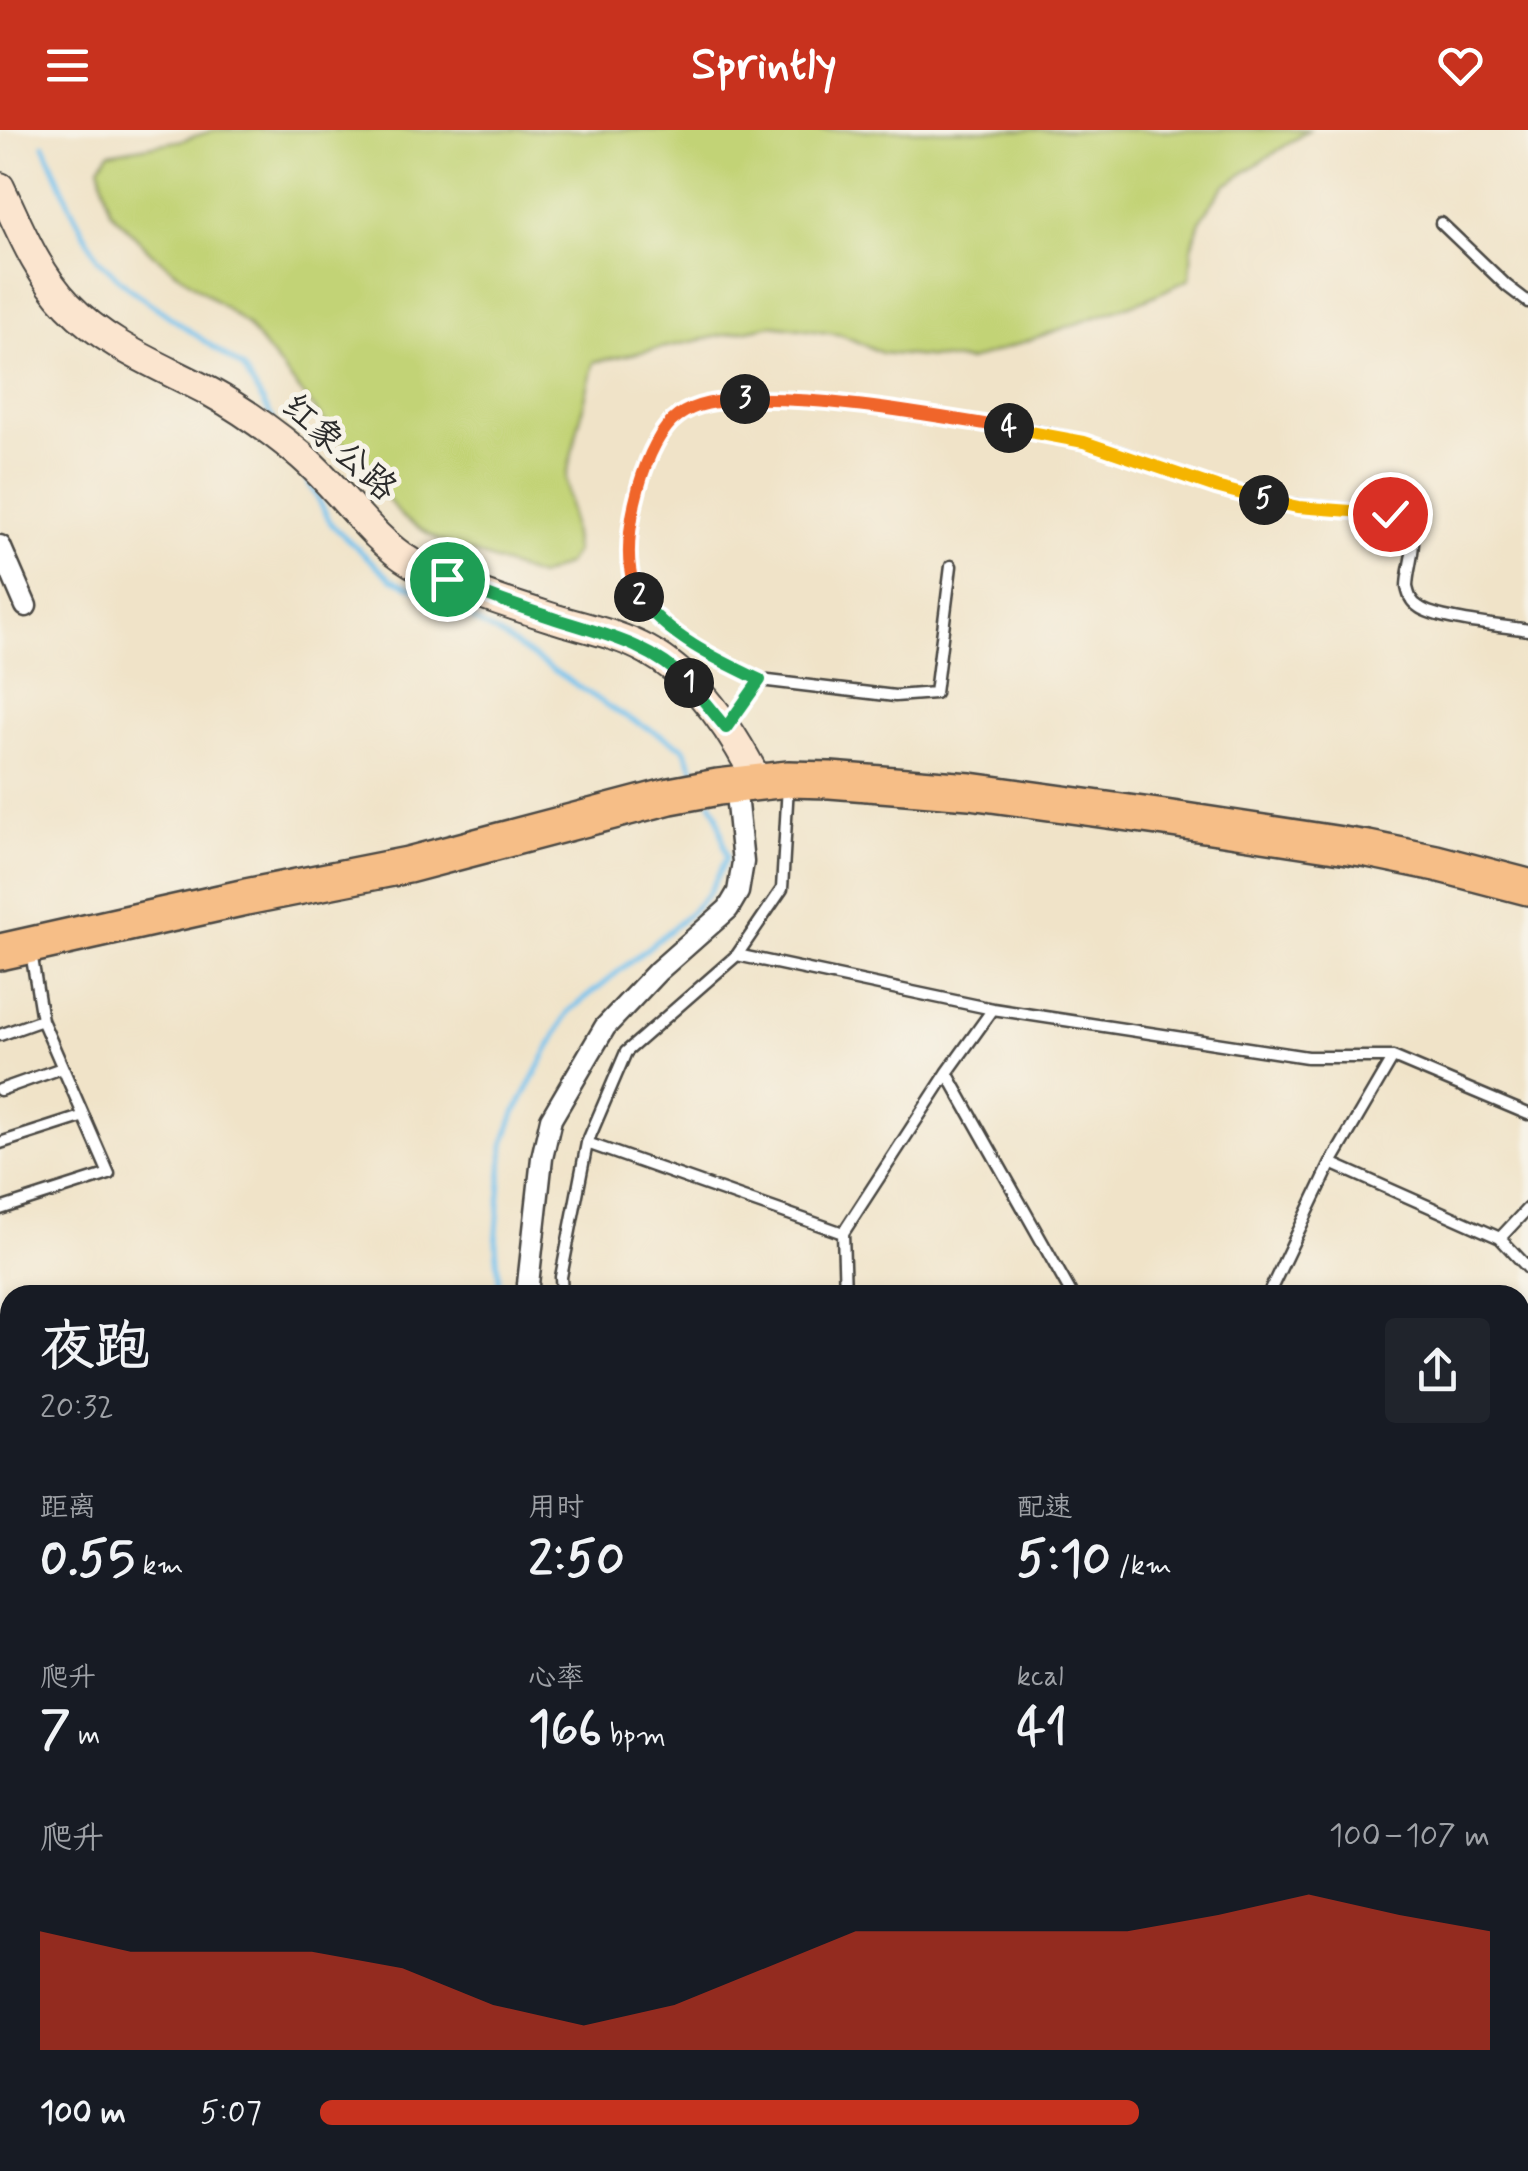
<!DOCTYPE html>
<html lang="zh">
<head>
<meta charset="utf-8">
<style>
	:root { --surface:#171b24; --page:#20242c; --text:#f1f3f6; --muted:#9ea1a6; --accent:#c8321e }
	body { margin:0; font-family:Mynerve,"LXGW WenKai TC",sans-serif; background:var(--page); color:var(--text); height:100vh; display:flex; flex-direction:column; font-size:38px; white-space:nowrap }
	* { box-sizing:border-box; margin:0 }
	p { font-size:32px; color:var(--muted) }
	.icon { flex:none; width:55px; height:55px; fill:none; stroke:currentColor; stroke-width:2; stroke-linecap:round; stroke-linejoin:round }
	.map { position:relative; flex:1; overflow:hidden }
	.details { position:absolute; left:0px; top:1155px; width:1530px; height:888px; display:flex; flex-direction:column; background:var(--surface); border-radius:30px 30px 0 0; box-shadow:0 5px 15px #0003 }
	.details>* { flex:none }
	.pin { position:absolute; display:grid; place-items:center; width:85px; height:85px; color:#fff; margin:-42px; border:5px solid #fff; border-radius:50%; box-shadow:0 2px 10px #0007 }
	.km { position:absolute; width:50px; height:50px; margin:-25px; border-radius:50%; background:#222; color:#fff; font-size:28px; line-height:50px; text-align:center }
	.round { display:grid; place-items:center; flex:none; width:105px; height:105px; border-radius:10px; background:var(--page) }
	.headline { display:flex; align-items:center; justify-content:space-between; height:170px; padding:0 40px }
	h1 { font-size:55px; font-weight:700; line-height:75px }
	.metrics { display:grid; grid-template-columns:repeat(3,1fr); gap:15px; height:170px; padding:10px 40px }
	.metrics div { display:grid; align-content:center }
	.metrics b { font-size:50px; font-weight:700 }
	.metrics small { font-size:28px; font-weight:400 }
	.metrics p { font-size:28px }
	.chart { height:280px; padding:20px 40px }
	.chart p { display:flex; justify-content:space-between }
	.chart svg { width:100%; height:180px; margin-top:10px; fill:var(--accent); opacity:.7 }
	ul { padding:0 40px; list-style:none; font-size:32px }
	li { display:grid; grid-template-columns:160px 120px 1fr; align-items:center; height:75px }
	li i { height:25px; border-radius:12px; background:var(--accent) }
	header { display:flex; justify-content:space-between; align-items:center; height:130px; padding:0 40px; background:var(--accent); color:#fff; font-size:45px; font-weight:700 }
	.map>svg:first-child { display:block }
	.green { fill:#c2d376; stroke:#767f50; stroke-width:2.5 }
	.lines { fill:none; stroke-linecap:round; stroke-linejoin:round }
	.stream { stroke:#73c1ed; stroke-width:5 }
	.lane-casing { stroke:#494743; stroke-width:15 }
	.street-casing { stroke:#494743; stroke-width:25 }
	.secondary-casing { stroke:#494743; stroke-width:32 }
	.highway-casing { stroke:#494743; stroke-width:40 }
	.lane { stroke:#fff; stroke-width:10 }
	.street { stroke:#fff; stroke-width:20 }
	.secondary { stroke:#fbe5cf; stroke-width:28 }
	.highway { stroke:#f6be87; stroke-width:35 }
	.split-1-casing { stroke:#fff; stroke-width:20 }
	.split-2-casing { stroke:#fff; stroke-width:20 }
	.split-3-casing { stroke:#fff; stroke-width:20 }
	.split-4-casing { stroke:#fff; stroke-width:20 }
	.split-5-casing { stroke:#fff; stroke-width:20 }
	.split-6-casing { stroke:#fff; stroke-width:20 }
	.split-1 { stroke:#22a559; stroke-width:12 }
	.split-2 { stroke:#22a559; stroke-width:12 }
	.split-3 { stroke:#f0652b; stroke-width:12 }
	.split-4 { stroke:#f0652b; stroke-width:12 }
	.split-5 { stroke:#f5b400; stroke-width:12 }
	.split-6 { stroke:#f5b400; stroke-width:12 }
	.labels { text-anchor:middle; dominant-baseline:central; stroke-width:10; stroke-linejoin:round; paint-order:stroke }
	.street-label { font-size:35px; fill:#2b2b2b; stroke:#f7f3e8 }
</style>
</head>
<body>
<header><svg class="icon" aria-label="menu" viewBox="0 0 24 24"><path d="M4 6h16M4 12h16M4 18h16"/></svg>Sprintly<svg class="icon" aria-label="heart" viewBox="0 0 24 24"><path d="M12 20l-8-8c-3-5 5-10 8-4 3-6 11-1 8 4z"/></svg></header>
<div class="map">
<svg width="1528" height="2041" viewBox="0 0 1528 2041">
	<rect width="100%" height="100%" fill="#f7f3e8"/>
	<filter id="ink" filterUnits="userSpaceOnUse"><feTurbulence type="fractalNoise" baseFrequency=".01" numOctaves="2"/><feDisplacementMap in="SourceGraphic" scale="20" xChannelSelector="R" yChannelSelector="G"/><feConvolveMatrix kernelMatrix="1 2 1 2 8 2 1 2 1" color-interpolation-filters="sRGB"/></filter>
	<filter id="wash" filterUnits="userSpaceOnUse"><feTurbulence type="fractalNoise" baseFrequency=".0048" numOctaves="4" result="noise"/><feDisplacementMap in="SourceGraphic" scale="40" xChannelSelector="R" yChannelSelector="G"/><feGaussianBlur stdDeviation="2.25" result="paint"/><feColorMatrix in="noise" values="0 0 0 0 0 0 0 0 0 0 0 0 0 0 0 0 0 1.4 0 .05"/><feComposite in="paint" operator="in"/></filter>
	<g filter="url(#wash)">
		<rect width="100%" height="100%" fill="#f0e3c8"/>
		<path class="green" d="M214,0H1309L1224,56L1200,91L1192,116L1190,149L1147,169L969,231L882,223L842,205L772,195L594,232L566,348L575,421L567,434L539,447L440,411L402,387L245,193L154,125L110,81L99,36L109,23L183,10Z"/>
		<g class="lines">
			<path class="stream" d="M44,15L71,78L98,129L130,159L243,238L273,289
				M305,346L332,395L391,449L433,467L503,507L617,582L683,617L699,649
				M500,1165L496,1114L504,1013L515,983L568,882L681,791L709,763L727,727L717,684L711,672
				M1520,1576L1528,1568"/>
		</g>
	</g>
	<g filter="url(#ink)">
		<g class="lines">
			<g class="lane-casing">
				<path id="lane" d="M1441,93L1507,156L1528,172
					M760,550L895,566L935,563L951,436
					M729,594L760,550C696,519 620,489 630,405C635,366 645,305 682,284C737,251 865,277 928,286C980,293 1034,299 1084,312C1145,327 1203,357 1264,370C1309,380 1355,376 1399,387C1425,400 1407,433 1407,457C1409,466 1411,472 1419,477C1436,490 1504,496 1528,500
					M737,825L993,879L1307,927H1393L1528,984
					M0,905L42,890
					M947,943L1072,1165
					M0,960L62,938
					M0,1013L84,986
					M587,1013L843,1103L845,1165
					M1331,1033L1500,1108L1528,1138
					M0,1079L109,1044L42,890L32,828
					M843,1103L947,943L993,879
					M1500,1108L1528,1078
					M562,1165L561,1147L587,1013L626,922L737,825L782,759L788,655
					M1268,1165L1331,1033L1393,927
					M1520,1270L1528,1262"/>
			</g>
			<g class="street-casing">
				<path id="street" d="M0,416L26,476
					M529,1165L528,1154L542,1028L551,989L605,897L658,841L728,779L738,762L743,732L735,655
					M1,1795L10,1815
					M764,2032L768,2041
					M1304,2032L1305,2041
					M37,2041L45,2032
					M425,2041L426,2032"/>
			</g>
			<g class="secondary-casing">
				<path id="secondary" d="M0,57C19,97 37,143 68,175C107,216 161,236 210,262C241,279 270,300 297,322C338,355 369,408 412,433C452,456 509,474 553,488C585,498 618,504 647,520C697,547 733,602 758,652"/>
			</g>
			<g class="highway-casing">
				<path id="highway" d="M0,822L246,767L408,735L670,666L718,657L788,649L830,650L970,661L1165,688L1368,719L1436,733L1528,757"/>
			</g>
			<use href="#lane" class="lane"/>
			<use href="#street" class="street"/>
			<use href="#secondary" class="secondary"/>
			<use href="#highway" class="highway"/>
		</g>
	</g>
	<g class="lines" filter="url(#ink)">
		<g class="split-1-casing">
			<path id="split-1" d="M447,449C481,463 515,476 550,487C601,504 650,513 689,553"/>
		</g>
		<g class="split-2-casing">
			<path id="split-2" d="M639,467C669,507 716,529 760,550L726,598L689,553"/>
		</g>
		<g class="split-3-casing">
			<path id="split-3" d="M639,467C635,458 631,448 630,438C624,398 644,310 678,286C697,272 722,271 745,269"/>
		</g>
		<g class="split-4-casing">
			<path id="split-4" d="M745,269C833,267 922,284 1009,298"/>
		</g>
		<g class="split-5-casing">
			<path id="split-5" d="M1009,298L1084,312L1216,357L1264,370"/>
		</g>
		<g class="split-6-casing">
			<path id="split-6" d="M1264,370L1298,377L1390,384"/>
		</g>
		<use href="#split-1" class="split-1"/>
		<use href="#split-2" class="split-2"/>
		<use href="#split-3" class="split-3"/>
		<use href="#split-4" class="split-4"/>
		<use href="#split-5" class="split-5"/>
		<use href="#split-6" class="split-6"/>
	</g>
	<g class="labels">
		<g class="street-label">
			<text transform="translate(339 318) rotate(42)">红象公路</text>
		</g>
	</g>
</svg>
<div class="pin" style="left:447px;top:449px;background:#1e9e55"><svg class="icon" aria-label="arrive" viewBox="0 0 24 24"><path d="M6 21V4h12l-3 4 3 4H6"/></svg></div>
<div class="pin" style="left:1390px;top:384px;background:#d93025"><svg class="icon" aria-label="check" viewBox="0 0 24 24"><path d="M5 12l5 5 9-10"/></svg></div>
<b class="km" style="left:689px;top:553px">1</b>
<b class="km" style="left:639px;top:467px">2</b>
<b class="km" style="left:745px;top:269px">3</b>
<b class="km" style="left:1009px;top:298px">4</b>
<b class="km" style="left:1264px;top:370px">5</b>
<section class="details">
<div class="headline"><div><h1>夜跑</h1><p>20:32</p></div><a class="round"><svg class="icon" aria-label="share" viewBox="0 0 24 24"><path d="M12 15V3M7 8l5-5 5 5M5 13v7h14v-7"/></svg></a></div>
<div class="metrics">
<div><p>距离</p><b>0.55<small> km</small></b></div>
<div><p>用时</p><b>2:50</b></div>
<div><p>配速</p><b>5:10<small> /km</small></b></div>
</div>
<div class="metrics">
<div><p>爬升</p><b>7<small> m</small></b></div>
<div><p>心率</p><b>166<small> bpm</small></b></div>
<div><p>kcal</p><b>41</b></div>
</div>
<div class="chart"><p><span>爬升</span>100–107 m</p>
<svg viewBox="0 0 160 44" preserveAspectRatio="none"><path d="M0 44V15L10 20L20 20L30 20L40 24L50 33L60 38L70 33L80 24L90 15L100 15L110 15L120 15L130 11L140 6L150 11L160 15V44z"/></svg>
</div>
<ul>
<li><b>100 m</b>5:07<i style="width:70%"></i></li>
</ul>
</section>
</div>
</body>
</html>
